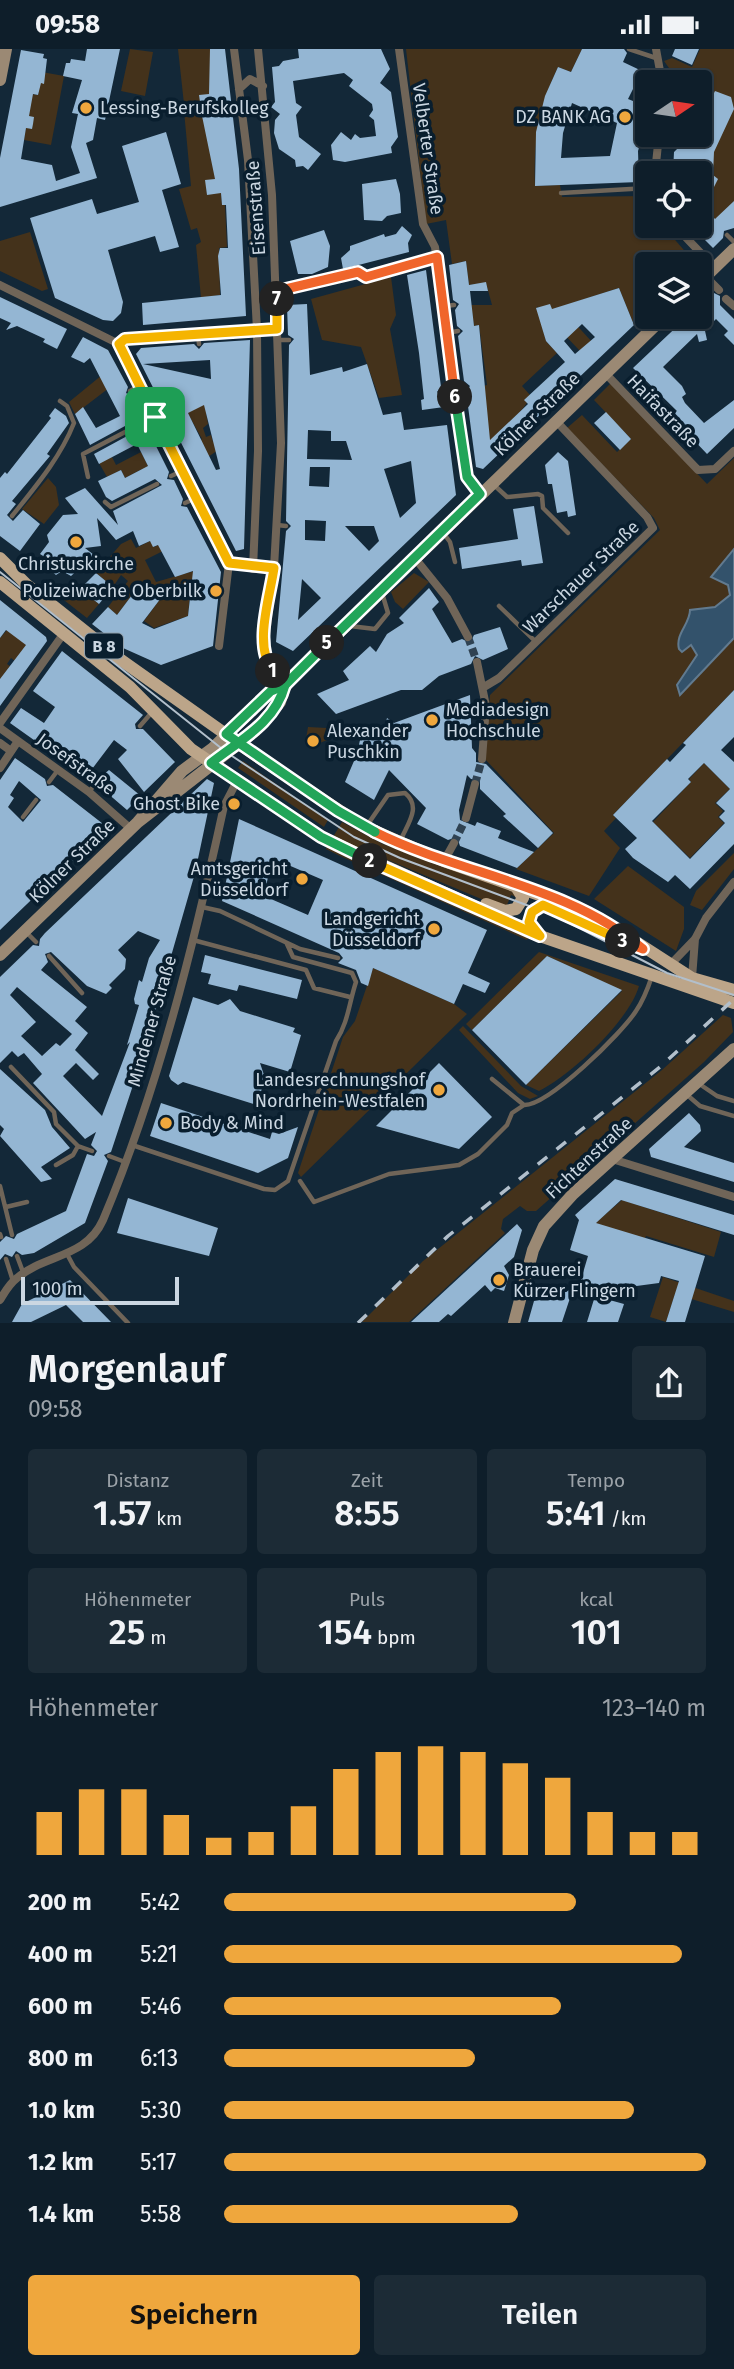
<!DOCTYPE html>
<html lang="de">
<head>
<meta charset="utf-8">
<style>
	:root { --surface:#0e1e2a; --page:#1c2b36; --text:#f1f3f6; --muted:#9ba2a8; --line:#2e3c47; --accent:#efa73d }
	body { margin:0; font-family:"Fira Sans",sans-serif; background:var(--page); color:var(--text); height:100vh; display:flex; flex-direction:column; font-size:26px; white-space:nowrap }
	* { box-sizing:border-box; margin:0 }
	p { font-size:23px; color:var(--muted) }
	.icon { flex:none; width:38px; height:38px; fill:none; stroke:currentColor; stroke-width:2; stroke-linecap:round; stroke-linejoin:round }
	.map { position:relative; height:1274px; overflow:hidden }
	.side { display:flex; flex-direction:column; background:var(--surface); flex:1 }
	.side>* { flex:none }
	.needle { width:46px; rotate:77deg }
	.fabs { position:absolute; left:635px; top:21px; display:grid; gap:14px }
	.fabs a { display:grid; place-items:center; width:77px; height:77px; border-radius:7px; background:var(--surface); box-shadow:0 2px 5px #0004,0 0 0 2px var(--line); font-size:35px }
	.scale { position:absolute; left:21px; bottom:18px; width:158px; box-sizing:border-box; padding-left:7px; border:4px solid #cbd7e2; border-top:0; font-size:19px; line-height:24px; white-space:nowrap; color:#cbd7e2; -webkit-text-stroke:5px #091e2e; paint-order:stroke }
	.pin { position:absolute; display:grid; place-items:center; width:60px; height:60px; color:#fff; margin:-30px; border-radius:14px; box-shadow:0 4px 10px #0006 }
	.km { position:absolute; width:35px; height:35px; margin:-18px; border-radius:50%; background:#222; color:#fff; font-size:19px; line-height:35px; text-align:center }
	.round { display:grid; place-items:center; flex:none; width:74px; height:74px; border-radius:7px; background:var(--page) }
	.headline { display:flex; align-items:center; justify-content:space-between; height:119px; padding:0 28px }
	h1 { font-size:38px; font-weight:600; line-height:52px }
	.metrics { display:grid; grid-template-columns:repeat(3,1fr); gap:10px; height:119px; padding:7px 28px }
	.metrics div { display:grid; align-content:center; border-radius:7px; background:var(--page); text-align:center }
	.metrics b { font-size:35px; font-weight:600 }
	.metrics small { font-size:19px; font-weight:400 }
	.metrics p { font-size:19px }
	.chart { height:196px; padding:14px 28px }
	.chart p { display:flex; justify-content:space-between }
	.chart svg { width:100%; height:126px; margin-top:7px; stroke:var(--accent); stroke-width:6 }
	.button { display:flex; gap:14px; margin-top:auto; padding:14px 28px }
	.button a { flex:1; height:80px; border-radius:7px; background:var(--accent); color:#111; font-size:28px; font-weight:600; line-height:80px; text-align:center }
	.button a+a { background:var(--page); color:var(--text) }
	ul { padding:0 28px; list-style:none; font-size:23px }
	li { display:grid; grid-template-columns:112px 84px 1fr; align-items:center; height:52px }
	li i { height:18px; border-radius:9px; background:var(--accent) }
	.status { display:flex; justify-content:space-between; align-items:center; height:49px; padding:0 35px; background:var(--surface); direction:ltr }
	.status svg { height:19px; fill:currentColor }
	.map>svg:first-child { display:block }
	.green { fill:#44321b }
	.water { fill:#33526b; stroke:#617a8f; stroke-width:2 }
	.building { fill:#94b6d3; fill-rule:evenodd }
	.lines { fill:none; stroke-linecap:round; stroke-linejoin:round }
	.street-tunnel { stroke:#2f4252; stroke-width:8; stroke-dasharray:8 4; stroke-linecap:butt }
	.lane { stroke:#706558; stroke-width:4.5 }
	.street { stroke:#706558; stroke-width:8 }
	.secondary { stroke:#9b8974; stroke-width:12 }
	.primary { stroke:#bca589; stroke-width:12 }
	.tram { stroke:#b2bfcb; stroke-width:2 }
	.rail { stroke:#b2bfcb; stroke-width:3.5; stroke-dasharray:12 12; stroke-linecap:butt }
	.split-1-casing { stroke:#fff; stroke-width:14 }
	.split-2-casing { stroke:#fff; stroke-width:14 }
	.split-3-casing { stroke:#fff; stroke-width:14 }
	.split-4-casing { stroke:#fff; stroke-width:14 }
	.split-5-casing { stroke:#fff; stroke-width:14 }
	.split-6-casing { stroke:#fff; stroke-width:14 }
	.split-7-casing { stroke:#fff; stroke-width:14 }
	.split-8-casing { stroke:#fff; stroke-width:14 }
	.split-1 { stroke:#f5b400; stroke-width:9 }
	.split-2 { stroke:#22a559; stroke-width:9 }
	.split-3 { stroke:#f5b400; stroke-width:9 }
	.split-4 { stroke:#f0652b; stroke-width:9 }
	.split-5 { stroke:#22a559; stroke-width:9 }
	.split-6 { stroke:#22a559; stroke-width:9 }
	.split-7 { stroke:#f0652b; stroke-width:9 }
	.split-8 { stroke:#f5b400; stroke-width:9 }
	.poi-dot { fill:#efa73d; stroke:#091e2e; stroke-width:2.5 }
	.labels { text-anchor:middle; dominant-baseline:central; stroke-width:7; stroke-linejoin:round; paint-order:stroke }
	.shield { fill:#091e2e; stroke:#91a0ac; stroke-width:2 }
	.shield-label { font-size:16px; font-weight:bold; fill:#cbd7e2 }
	.poi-label { font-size:18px; fill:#cbd7e2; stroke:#091e2e; text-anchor:end }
	.street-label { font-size:18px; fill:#cbd7e2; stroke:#091e2e }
</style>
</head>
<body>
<div class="status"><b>09:58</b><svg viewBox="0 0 49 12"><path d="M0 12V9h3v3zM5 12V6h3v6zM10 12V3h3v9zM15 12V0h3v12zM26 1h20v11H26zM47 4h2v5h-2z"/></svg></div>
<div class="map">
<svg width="734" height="1274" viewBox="0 0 734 1274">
	<rect width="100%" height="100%" fill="#132838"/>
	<path class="green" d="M130,0L153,3L145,47L121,42Z
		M178,0H210V46L207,53L184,55Z
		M406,0H582L571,23L558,18C539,57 533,94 535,137L560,136L562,148L647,147L648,177H663L696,215H648L647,262L634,276L619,239L560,258L593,294L580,302L537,257L546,292L557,304L522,337L530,346C525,365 502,375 493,393L486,390V349L483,337L487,336L479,276L474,277L471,256H492L486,234L469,236L466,212L452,215L446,171L426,175Z
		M700,0H734V153L712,174L700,161V124H693L695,99L663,90L664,86H700V37L709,26L699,21L692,26H674L664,12L672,9L692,18Z
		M42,23L64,27L51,96L24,91L31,45L38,46L39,41L37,40Z
		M207,58L222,129L206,132L207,146L221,142L222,156H225L227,198L219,199L220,246L201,249L196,196L201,193L197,179L191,181L179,140L191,137L184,62Z
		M30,183L48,240L42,242L0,222V192Z
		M391,228L396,266L390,280L402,346L379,349L361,298L322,291L311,250Z
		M102,326L109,339L75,365L69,353Z
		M611,334L707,435L734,409V641L613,766L616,769L604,782L620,799L589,847L516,820L554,784L484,709L490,646L660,481L654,469L567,379L582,366L617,403L631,390L594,351Z
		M203,355L210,356V364H206L208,375L203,379L206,388L211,386L213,393H230L208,408L198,393L202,390L187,363Z
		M141,403L149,419L145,426L142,420L125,429L121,421L107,428L99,414L112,408L116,416Z
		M48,429L56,438L59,456L44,475L22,460Z
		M131,490L136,499L150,492L154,498L168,491L171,498L145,511L156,533L194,522L197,533L191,535L188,567L154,579L144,572L161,549L150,535L137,551L131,547L117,566L108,558L128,532L121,526L113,538L96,524L121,495Z
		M414,524L429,533L403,560L395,553L391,543Z
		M75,536L99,555L87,569L60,548Z
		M7,581L29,592L19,615L11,609L7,615L10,617V624L5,623L0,638V589Z
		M348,675L351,682L309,698L306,690L308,678L327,679Z
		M243,712L328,771L324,778L238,719Z
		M704,714L730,740L715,754L723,762L718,768L724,774L690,809L653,773L691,733L689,730Z
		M342,773L383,795L512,841L516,848L511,846L507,856L498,857L333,788Z
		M327,797L529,888L527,891L338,806L326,800Z
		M734,804V820L702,861L690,856L696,842Z
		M628,817L684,858V880L676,902L594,850Z
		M539,903L639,937C630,969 576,1023 539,1042L526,1036L622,942L547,907L472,981L466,975Z
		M373,919L454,955L467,965L301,1128L298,1124L343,988L355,972Z
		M723,966L731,969L733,983L704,1013L536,1162H527L520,1157L503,1170L501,1180L505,1184L409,1273H362L423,1212L662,1021Z
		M463,977L521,1037L538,1047L530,1050L518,1044L459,981Z
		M622,1151L721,1183L714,1208L646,1187L643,1194L593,1176Z
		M663,1228L734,1252V1263L675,1245L666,1273L650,1268Z"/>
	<path class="water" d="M734,500V589L680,646L677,636L697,606L691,596L682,603L679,600C675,585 690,575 690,561L715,558L730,546L728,536L711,528Z"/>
	<path class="building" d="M87,0H120L105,71L97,69L93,91L86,94L97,129L0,158V109L21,1L44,5L43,9L47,10L44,35L41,34L38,46L33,45L29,67L34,68L33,75L32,80L26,79L21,110L52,116L56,132L80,124L71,98L78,65L72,64L82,31L63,27L66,14H70L71,10L85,12Z
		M210,0H225L239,120L246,267L143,276L142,254L221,246L218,207L220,199H228L226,156H222L221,144L207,146L205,131L215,130L201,62L185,64L184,55L200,53L199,46L209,45Z
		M298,0H381L390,20L380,34L391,43L398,88L391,98L392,104L345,113L333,111L331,96L341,83L351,91L355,85L360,89L376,87L374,71L369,67L373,61L372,55L349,37L353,31L344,24L293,32L296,54L302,58L296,66L299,88L321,105L308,121L303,117L296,118L295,111L279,100L274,84L275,71L280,65L271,58L275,53L272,18L279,17L283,12L299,9Z
		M582,0H624L627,4L623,13L642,22L628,50L648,58V70L638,102L639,133L535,137L536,83L545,47L558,18L571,23ZM572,54L617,74L610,107L561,109L563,84Z
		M675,0H699L692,16L672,7Z
		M715,42L731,48L734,60L714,103L713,126L718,130L710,146L700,150V124H673L674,103L680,97L678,86H700V44L711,50Z
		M166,83L181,135L162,141L179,198L160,203L155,187L108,201L123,253L121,264L113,272L103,271L55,249L30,169L92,150L97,165L139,153L122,97Z
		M396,130L400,145L401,164L387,167L382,172L364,171L362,135Z
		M734,152V179L724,182L723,189L713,199L691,177H700V154L715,170Z
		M402,177L412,186L408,194L409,203L343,220L341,209L350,201V197L384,185L385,188L396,185Z
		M324,181L330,197L328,218L312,225H298L290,192Z
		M466,212L469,236L486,233L488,242H470L474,277L479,276L490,391L528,355L524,351L565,313L546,292L536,259L550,255L552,260L619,239L634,276L483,420L476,418L466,342L470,337L464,332L458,287L463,282L457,277L455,261L459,255L453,251L449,216ZM582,275L595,288L575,305L564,292Z
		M426,221L441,338L437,343L443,348L444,358L422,361L421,351L424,350L419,304L407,226Z
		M712,243L720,247V256L734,270V296L724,286L728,282L716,270L711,275L702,268L707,291L699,293L697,285L663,318L682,337L686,345L682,348L685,354L704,374L734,351V379L707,405L671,367L677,362L633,319L687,268H701L700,255Z
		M0,248L67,280L57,300L43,293L45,290L17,277L6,281L11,274L0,269Z
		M307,255L310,326L342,318L343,323L367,315L383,366L401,363L404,381L447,376L456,446L293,602L276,593L286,482L291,477L286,472L289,296L294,290L288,286L287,256ZM308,381L331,382V392H346L352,411L307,410ZM411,412L416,454L400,469L384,420ZM310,418H330L329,438L309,437ZM305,471L326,472L325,492L305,491ZM345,477H374L379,492L369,502ZM302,530L321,549L298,571Z
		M83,288L108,301L128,338L126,344L131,347L142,369L140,376L146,377L169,423L167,430L174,431L183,450L181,457L187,458L221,523L213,597L161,616L123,599L92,575L108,558L117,566L132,546L137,551L150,535L161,549L142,574L154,580L188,567L193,522L175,528L158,496L153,498L150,492L139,497L133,482L116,491L97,469L101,497L85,499L94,506L71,527L62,522L56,526L45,517L48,510L40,505L49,493L47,486L63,466L78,465L65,449L85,439L118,476L113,462L162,436L155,430L112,452L106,448L98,432L121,421L125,429L148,417L137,395L99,415L94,405L129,386L132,382L125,377L90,396L75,365L83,358L96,379L120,367L90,309L84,314L71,308Z
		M250,291L244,500L236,502L136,305L141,299L194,295L199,300L204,294ZM210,311L211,330L143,315ZM204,356L220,420L216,421L188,364Z
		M55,359L66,367L69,374L47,405L50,407L12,452L16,455L7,466L13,472L23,461L40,475L20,502L0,487V429L5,423L7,425L51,369L49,367Z
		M606,363L631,390L620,401L594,374Z
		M558,403L568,412L576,466L568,468L567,462L557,464L552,435H548L545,416Z
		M534,457L543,514L522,517L521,511L462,520L459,499L518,490L513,460Z
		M96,524L113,538L99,555L80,540Z
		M429,539L439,553L432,560L452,594L462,590L470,594L474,586L500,578L508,600L483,611L475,607L471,615L439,627L422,641H401L336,665L317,645L349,631L343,622L370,597L376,603L387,585L404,574L399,569Z
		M0,551L46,588L47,592L0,657V630L26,596L6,581L0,589Z
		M62,602L143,666L135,675L136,680H143L175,713L144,743L118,710L127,701L114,691L86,728L10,674L21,659L44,674L55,658L33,642Z
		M734,641V688L721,701L734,713V795L690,840L675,826L668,833L633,809L625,800L637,789L613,766L667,710L670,713L686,696L683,694ZM704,714L730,740L716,754L725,762L719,768L725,774L690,810L652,772L691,733L688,730Z
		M470,646L472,699L476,704V713L486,715L553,784L538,799L503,767L506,765L480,740V731L471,730L467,726L459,761L460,771L475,777L477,773L501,782L498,789L534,803L517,819L460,797L457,788L448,791L417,775L426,759L389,721L374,751L345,733L357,705L360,691L357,687L385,677L387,669L394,674Z
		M15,709L45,730L47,737L53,736L107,778L0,881V731ZM19,732L41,751L23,773L8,758L14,749L10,746Z
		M109,721L141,747L127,761L99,737L98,730Z
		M207,730L214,734L195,824L140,1015L111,1103L104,1106L108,1112L85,1174L34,1204L22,1206L16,1202L12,1208L5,1205L0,1211V1193L6,1187L14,1190L17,1185L66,1162L87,1105L94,1107L97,1102L91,1096L96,1083L85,1090L33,1034L42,1025L24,1004L18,1008L12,1002L0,1014V928L33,896L39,897L40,890L45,884ZM138,882L160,891L149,909L142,933L139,931L134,950L135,955L139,956L127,996L130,993L102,1067L63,1027L76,1014L93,1031L99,1025L75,1001L88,984L75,972L87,958L41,921L48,913L45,905L51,903L87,937L106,945L112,939L109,936L125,920L126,910L118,901ZM17,938L72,985L60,997L56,994L42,1007L21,987L36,973L10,946Z
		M239,770L487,881L468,924L490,934L485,944L463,935L454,955L373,919L368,937L361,934L356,921L338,914L343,909L339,904L222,852ZM272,809L323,831L308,866L264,847Z
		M205,906L302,931L297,950L244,937L239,936L237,942L208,935L211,925L201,923Z
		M547,907L622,941L526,1036L472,981Z
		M193,948L218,956L230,950L240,962L295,979L293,983L301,986L290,1023L260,1014L265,1029L257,1056L183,1033L178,1036L171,1031L169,1027Z
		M439,1014L492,1068L459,1100L376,1077Z
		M0,1020L45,1061L52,1078L70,1099L41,1118L52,1130L41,1133L0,1087L4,1080L0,1076Z
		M161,1054L270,1090L272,1083L279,1085L298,1078L288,1109L258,1124L150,1087Z
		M689,1064L700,1076L701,1082L684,1098L734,1114V1133L651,1108L649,1100Z
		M615,1130L734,1166V1186L621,1151L596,1174L705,1207L685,1273H666L679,1232L661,1227L659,1234L584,1244L580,1234L588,1207L570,1201L579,1171L575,1166Z
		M128,1149L218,1179L209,1207L117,1184Z
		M517,1175L522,1181L514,1208L504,1217L509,1226L504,1242L495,1239L491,1243L485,1236L451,1267L448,1265L439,1273H411Z
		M70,1231L111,1273H83L66,1256L31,1273H12L22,1255Z
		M573,1240L562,1273H528L534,1252Z
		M595,1247L624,1255L618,1273H587Z"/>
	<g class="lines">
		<path class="street-tunnel" d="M468,588L477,613
			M475,735L482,710
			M454,794L466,769"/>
		<path class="lane" d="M629,0L656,9
			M661,27C676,34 694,37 706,24
			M658,91L675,96
			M561,144L648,139
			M727,186L734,193
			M444,257L454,256
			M447,284L458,282
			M198,285L199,295
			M278,291H289
			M455,339L465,337
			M130,342L139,337
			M442,343L453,341
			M144,373L155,368
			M171,427L182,422
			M88,428L83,405L127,382
			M494,436L507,448L538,445L542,447L543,459L568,484
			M105,453L111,458L157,435
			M185,454L196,449
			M12,467C36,437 60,409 74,374L67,357L60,352
			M277,476L286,477
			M444,485L450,493L455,513
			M499,557L536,593
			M350,577L375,580L388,564L382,544
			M140,677L153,662
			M49,733L58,721
			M90,742L95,734
			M23,768L36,751
			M368,775L388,746L405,744C421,757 409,773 402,788L403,791
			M202,858L220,862L300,900L338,909
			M25,882L36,893
			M193,891L306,921L314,939L350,948
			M49,907L82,944
			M11,1018L54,1063L56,1075L78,1097L92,1102
			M492,1030L524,1056C548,1057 622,984 636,962C643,952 648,939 652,927
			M698,1034L717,1047L734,1052
			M686,1045L700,1057L734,1067
			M132,1096L264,1140L275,1141L288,1132L336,992C348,974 349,954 356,933L352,924L293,908L287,895
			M109,1107L125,1113
			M56,1116L73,1106L78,1097
			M300,1132L314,1153L389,1125L459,1116L478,1105L507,1076L512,1064L524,1056
			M0,1137L12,1186
			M6,1158L27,1153
			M0,1185L1,1188
			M67,1205L74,1218L128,1274
			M17,1207L23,1223
			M6,1210L13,1232"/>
		<path class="street" d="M234,0L248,111L257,281L258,402L253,520
			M258,0L272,146L281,394L274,519L264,603L267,615L285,636
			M399,0L423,175L435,198L466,424L480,445
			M656,0L662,33
			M239,40L250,30L263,37
			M655,124L659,86
			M675,177L715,219
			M706,228L719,241
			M0,236L119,295L131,288L277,280
			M277,242L358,223L366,228L437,208
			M726,250L734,257
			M119,295L229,514L219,597
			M605,324L698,421L715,420L734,402
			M414,508L447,549L468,588
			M229,514L274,519
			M477,613L486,657L482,710
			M484,638L499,629L653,479L647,468L556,372
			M0,674L64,584
			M0,679L89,743L131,780
			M0,694L11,702
			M0,719L18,692
			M466,769L475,735
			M444,812L454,794
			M670,916L695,890L706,869L734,833
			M692,929L695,890
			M612,1110L734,1148
			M0,1251C5,1243 9,1235 17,1229C45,1205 86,1209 103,1171C158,1041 194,895 224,757L237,732"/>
		<path class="secondary" d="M0,31L6,0
			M700,233L734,200
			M138,773L182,722L213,699L271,642L285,636L664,268
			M0,906L138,773L255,682L280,653L285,636
			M514,1274L533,1201L544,1177L573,1145L734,1000"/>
		<path class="primary" d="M0,509L27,536L121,611L258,708L363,777L444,812L562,854L613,878L692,929L734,941
			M0,533L130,638L191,700L321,788L540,887L734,954
			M486,855L505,862L516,860L523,849L515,836
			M539,886L529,873L534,860L543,856L561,862"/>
		<path class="tram" d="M0,523L226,703L354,788L400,809L556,867L667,924L734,946"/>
		<path class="rail" d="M358,1274L448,1187L660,1018L734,950"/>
	</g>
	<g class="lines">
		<g class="split-1-casing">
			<path id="split-1" d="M155,368L229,514L274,519C270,548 253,597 273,622"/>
		</g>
		<g class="split-2-casing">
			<path id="split-2" d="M273,622L285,636C275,674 240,691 211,714L321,788L370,812"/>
		</g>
		<g class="split-3-casing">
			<path id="split-3" d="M370,812L540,887L529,873L532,863L543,856L623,892"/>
		</g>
		<g class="split-4-casing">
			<path id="split-4" d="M375,783C461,826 569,836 643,900L623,892"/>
		</g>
		<g class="split-5-casing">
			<path id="split-5" d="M327,594L285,636L271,642L226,685L338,762L375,783"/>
		</g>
		<g class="split-6-casing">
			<path id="split-6" d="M327,594L480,445L467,428L455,348"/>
		</g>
		<g class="split-7-casing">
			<path id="split-7" d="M277,250V242L358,223L366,228L437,208L455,348"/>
		</g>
		<g class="split-8-casing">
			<path id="split-8" d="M155,368L119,295L125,290L277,280V250"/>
		</g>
		<use href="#split-1" class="split-1"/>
		<use href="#split-2" class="split-2"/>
		<use href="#split-3" class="split-3"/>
		<use href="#split-4" class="split-4"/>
		<use href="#split-5" class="split-5"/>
		<use href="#split-6" class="split-6"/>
		<use href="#split-7" class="split-7"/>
		<use href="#split-8" class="split-8"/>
	</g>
	<g class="poi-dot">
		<circle cx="86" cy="59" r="7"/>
		<circle cx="625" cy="68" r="7"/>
		<circle cx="76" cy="493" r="7"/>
		<circle cx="216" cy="542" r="7"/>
		<circle cx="432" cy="671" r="7"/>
		<circle cx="313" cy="692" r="7"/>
		<circle cx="234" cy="755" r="7"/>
		<circle cx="302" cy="830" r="7"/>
		<circle cx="434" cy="880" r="7"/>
		<circle cx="439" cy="1041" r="7"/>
		<circle cx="166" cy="1074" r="7"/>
		<circle cx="499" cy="1231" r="7"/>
	</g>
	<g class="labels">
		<rect class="shield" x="85" y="584.5" width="38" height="25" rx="5"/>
		<g class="shield-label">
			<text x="104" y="597">B 8</text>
		</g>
		<g class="poi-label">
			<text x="100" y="59" text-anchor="start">Lessing-Berufskolleg</text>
			<text x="611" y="68">DZ BANK AG</text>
			<text x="76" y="515" text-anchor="middle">Christuskirche</text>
			<text x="202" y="542">Polizeiwache Oberbilk</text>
			<text x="446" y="661" text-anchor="start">Mediadesign<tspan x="446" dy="21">Hochschule</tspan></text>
			<text x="327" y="682" text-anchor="start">Alexander<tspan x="327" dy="21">Puschkin</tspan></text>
			<text x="220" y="755">Ghost Bike</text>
			<text x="288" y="820">Amtsgericht<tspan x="288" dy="21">Düsseldorf</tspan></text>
			<text x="420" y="870">Landgericht<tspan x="420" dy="21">Düsseldorf</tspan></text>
			<text x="425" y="1031">Landesrechnungshof<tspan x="425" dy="21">Nordrhein-Westfalen</tspan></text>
			<text x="180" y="1074" text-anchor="start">Body &amp; Mind</text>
			<text x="513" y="1221" text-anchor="start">Brauerei<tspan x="513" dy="21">Kürzer Flingern</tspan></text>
		</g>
		<g class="street-label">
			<text transform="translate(428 100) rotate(82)">Velberter Straße</text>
			<text transform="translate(256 159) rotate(-94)">Eisenstraße</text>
			<text transform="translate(663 362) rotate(46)">Haifastraße</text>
			<text transform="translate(537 365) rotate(-44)">Kölner Straße</text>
			<text transform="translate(581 528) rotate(-44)">Warschauer Straße</text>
			<text transform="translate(76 715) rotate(36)">Josefstraße</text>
			<text transform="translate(72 812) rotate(-44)">Kölner Straße</text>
			<text transform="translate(152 972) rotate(-74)">Mindener Straße</text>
			<text transform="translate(589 1109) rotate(-43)">Fichtenstraße</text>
		</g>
	</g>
</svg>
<div class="fabs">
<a><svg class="needle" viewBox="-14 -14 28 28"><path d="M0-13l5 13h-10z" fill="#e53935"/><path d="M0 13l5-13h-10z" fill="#9ba2a8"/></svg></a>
<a><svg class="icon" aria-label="locate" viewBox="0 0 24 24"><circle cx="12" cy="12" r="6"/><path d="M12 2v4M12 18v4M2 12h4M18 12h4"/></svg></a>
<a><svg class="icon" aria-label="layers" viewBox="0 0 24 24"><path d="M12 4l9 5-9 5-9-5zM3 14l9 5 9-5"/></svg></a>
</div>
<div class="scale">100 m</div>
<div class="pin" style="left:155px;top:368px;background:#1e9e55"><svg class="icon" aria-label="arrive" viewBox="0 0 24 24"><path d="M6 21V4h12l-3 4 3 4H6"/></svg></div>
<b class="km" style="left:273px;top:622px">1</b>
<b class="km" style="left:370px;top:812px">2</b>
<b class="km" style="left:623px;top:892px">3</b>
<b class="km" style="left:327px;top:594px">5</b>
<b class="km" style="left:455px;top:348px">6</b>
<b class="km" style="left:277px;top:250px">7</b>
</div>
<section class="side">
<div class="headline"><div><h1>Morgenlauf</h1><p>09:58</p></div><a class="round"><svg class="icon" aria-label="share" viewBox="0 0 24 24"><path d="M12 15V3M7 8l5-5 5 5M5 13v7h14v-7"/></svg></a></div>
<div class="metrics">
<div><p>Distanz</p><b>1.57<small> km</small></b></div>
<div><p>Zeit</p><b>8:55</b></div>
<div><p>Tempo</p><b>5:41<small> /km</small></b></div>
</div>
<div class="metrics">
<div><p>Höhenmeter</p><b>25<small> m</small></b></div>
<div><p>Puls</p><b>154<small> bpm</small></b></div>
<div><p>kcal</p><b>101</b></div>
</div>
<div class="chart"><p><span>Höhenmeter</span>123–140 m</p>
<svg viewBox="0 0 160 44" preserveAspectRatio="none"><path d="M5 44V29M15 44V21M25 44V21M35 44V30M45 44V38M55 44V36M65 44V27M75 44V14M85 44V8M95 44V6M105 44V8M115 44V12M125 44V17M135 44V29M145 44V36M155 44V36"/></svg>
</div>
<ul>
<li><b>200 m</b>5:42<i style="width:73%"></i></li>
<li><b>400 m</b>5:21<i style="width:95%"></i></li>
<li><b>600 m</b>5:46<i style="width:70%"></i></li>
<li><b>800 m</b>6:13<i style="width:52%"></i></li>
<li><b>1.0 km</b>5:30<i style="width:85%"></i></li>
<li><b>1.2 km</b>5:17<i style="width:100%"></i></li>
<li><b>1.4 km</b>5:58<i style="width:61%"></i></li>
</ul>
<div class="button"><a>Speichern</a><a>Teilen</a></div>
</section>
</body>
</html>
